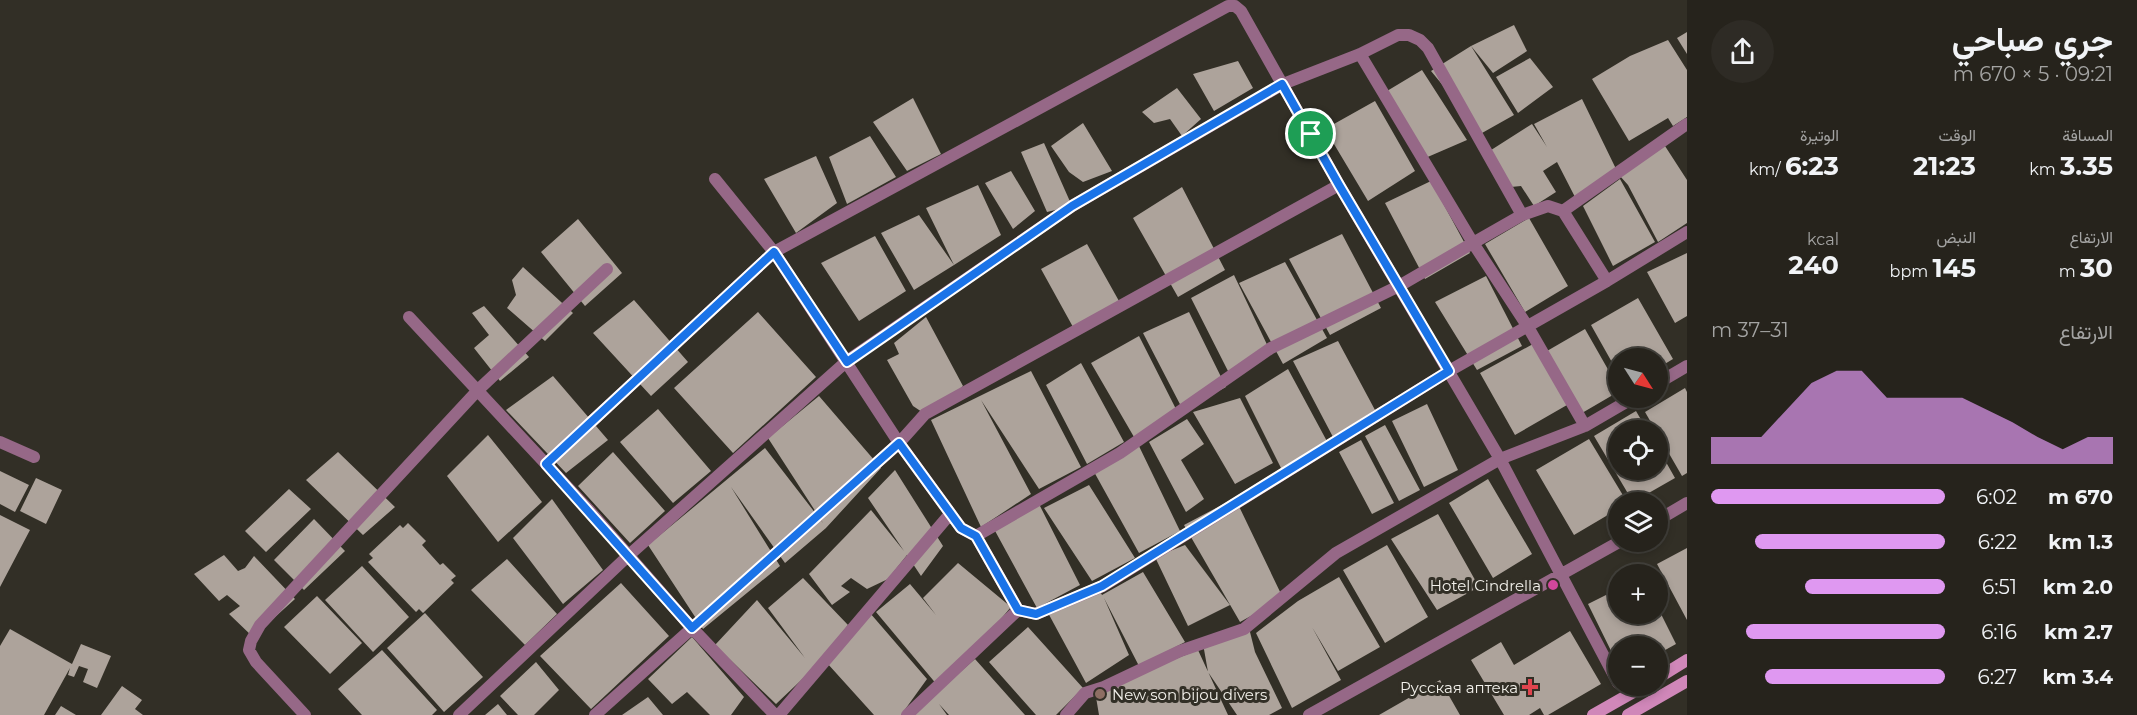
<!DOCTYPE html>
<html lang="ar">
<head>
<meta charset="utf-8">
<style>
	:root { --surface:#26231c; --page:#2e2b25; --text:#f1f3f6; --muted:#a4a4a3; --line:#42403b; --accent:#df98f1 }
	body { margin:0; font-family:Montserrat,Vazirmatn,sans-serif; background:var(--page); color:var(--text); direction:rtl; height:100vh; display:flex; flex-direction:column; font-size:22px; white-space:nowrap }
	* { box-sizing:border-box; margin:0 }
	p { font-size:20px; color:var(--muted) }
	.icon { flex:none; width:33px; height:33px; fill:none; stroke:currentColor; stroke-width:2; stroke-linecap:round; stroke-linejoin:round }
	.map { position:relative; flex:1; overflow:hidden; direction:ltr }
	.side { display:flex; flex-direction:column; background:var(--surface); width:450px }
	.side>* { flex:none }
	.needle { width:39px; rotate:126deg }
	.fabs { position:absolute; left:1608px; top:348px; display:grid; gap:12px }
	.fabs a { display:grid; place-items:center; width:60px; height:60px; border-radius:50%; background:var(--surface); box-shadow:0 3px 9px #0003,0 0 0 2px var(--line); font-size:30px }
	.pin { position:absolute; display:grid; place-items:center; width:51px; height:51px; color:#fff; margin:-26px; border:3px solid #fff; border-radius:50%; box-shadow:0 2px 6px #0007 }
	.round { display:grid; place-items:center; flex:none; width:63px; height:63px; border-radius:32px; background:var(--page) }
	.summary { display:flex; align-items:center; justify-content:space-between; height:102px; padding:0 24px }
	h1 { font-size:33px; font-weight:700; line-height:45px }
	.stats { display:grid; grid-template-columns:repeat(3,1fr); gap:9px; height:102px; padding:6px 24px }
	.stats div { display:grid; align-content:center }
	.stats b { font-size:26px; font-weight:700 }
	.stats small { font-size:16px; font-weight:400 }
	.stats p { font-size:16px }
	.chart { height:168px; padding:12px 24px }
	.chart p { display:flex; justify-content:space-between }
	.chart svg { width:100%; height:108px; margin-top:6px; fill:var(--accent); opacity:.7 }
	ul { padding:0 24px; list-style:none; font-size:20px }
	li { display:grid; grid-template-columns:96px 72px 1fr; align-items:center; height:45px }
	li i { height:15px; border-radius:8px; background:var(--accent) }
	main { display:flex; flex:1; min-height:0 }
	.map>svg:first-child { display:block }
	.building { fill:#ada39b }
	.lines { fill:none; stroke-linecap:round; stroke-linejoin:round }
	.street { stroke:#966887; stroke-width:12 }
	.secondary { stroke:#d087b9; stroke-width:12 }
	.route-casing { stroke:#fff; stroke-width:12 }
	.route { stroke:#1a73e8; stroke-width:8 }
	.hotel-dot { fill:#d1479c; stroke:#322f26; stroke-width:2 }
	.health-dot { fill:#e0444e; stroke:#322f26; stroke-width:2 }
	.education-dot { fill:#8d6e63; stroke:#322f26; stroke-width:2 }
	.labels { text-anchor:middle; dominant-baseline:central; stroke-width:6; stroke-linejoin:round; paint-order:stroke }
	.poi-label { font-size:15px; fill:#f3f1eb; stroke:#322f26; text-anchor:end }
</style>
</head>
<body>
<main>
<section class="side">
<div class="summary"><div><h1>جري صباحي</h1><p>09:21 · 5 × 670 m</p></div><a class="round"><svg class="icon" aria-label="share" viewBox="0 0 24 24"><path d="M12 15V3M7 8l5-5 5 5M5 13v7h14v-7"/></svg></a></div>
<div class="stats">
<div><p>المسافة</p><b>3.35<small> km</small></b></div>
<div><p>الوقت</p><b>21:23</b></div>
<div><p>الوتيرة</p><b>6:23<small> /km</small></b></div>
</div>
<div class="stats">
<div><p>الارتفاع</p><b>30<small> m</small></b></div>
<div><p>النبض</p><b>145<small> bpm</small></b></div>
<div><p>kcal</p><b>240</b></div>
</div>
<div class="chart"><p><span>الارتفاع</span>31–37 m</p>
<svg viewBox="0 0 160 44" preserveAspectRatio="none"><path d="M0 44V33L10 33L20 33L30 22L40 11L50 6L60 6L70 17L80 17L90 17L100 17L110 22L120 27L130 33L140 38L150 33L160 33V44z"/></svg>
</div>
<ul>
<li><b>670 m</b>6:02<i style="width:100%"></i></li>
<li><b>1.3 km</b>6:22<i style="width:81%"></i></li>
<li><b>2.0 km</b>6:51<i style="width:60%"></i></li>
<li><b>2.7 km</b>6:16<i style="width:85%"></i></li>
<li><b>3.4 km</b>6:27<i style="width:77%"></i></li>
</ul>
</section>
<div class="map">
<svg width="1687" height="715" viewBox="0 0 1687 715">
	<rect width="100%" height="100%" fill="#322f26"/>
	<path class="building" d="M1514,25L1527,51L1493,73L1471,46Z
		M1687,32V54L1677,38Z
		M1668,40L1687,70V117L1673,126L1668,118L1629,141L1592,79L1630,56Z
		M1471,46L1514,115L1482,133L1431,71Z
		M1530,58L1553,87L1518,113L1496,77Z
		M1238,61L1253,88L1214,111L1193,74Z
		M1422,70L1467,140L1423,159L1387,91Z
		M1177,88L1201,119L1182,136L1170,119L1154,123L1142,112Z
		M913,98L941,154L907,171L873,122Z
		M1582,99L1618,173L1575,197L1557,162L1543,171L1556,192L1534,206L1521,186L1511,187L1488,152L1532,124L1547,147L1534,124Z
		M1375,101L1415,171L1368,201L1325,129Z
		M1083,123L1112,171L1083,182L1069,172L1051,146Z
		M870,136L896,177L847,204L829,157Z
		M1044,143L1072,206L1047,212L1021,152Z
		M1665,146L1687,180V223L1658,242L1628,185L1620,176Z
		M816,156L837,203L796,233L764,179Z
		M1011,171L1035,211L1013,229L985,183Z
		M1620,179L1655,242L1613,266L1583,206Z
		M1431,181L1470,253L1425,279L1385,203Z
		M978,185L1001,235L954,265L926,208Z
		M1182,187L1225,270L1178,297L1133,218Z
		M919,215L954,265L914,290L881,233Z
		M1529,218L1568,286L1525,312L1485,244Z
		M578,219L622,273L585,306L541,252Z
		M1342,234L1381,308L1330,335L1289,259Z
		M875,236L906,291L859,321L821,263Z
		M1087,244L1119,301L1073,327L1041,269Z
		M1687,253V316L1675,323L1647,272Z
		M1285,262L1327,338L1283,364L1239,283Z
		M523,267L573,313L545,341L507,308L516,295L512,280Z
		M1234,275L1271,353L1229,373L1191,298Z
		M1486,276L1522,346L1477,370L1435,302Z
		M1638,298L1673,359L1658,368V358H1618V373L1591,325Z
		M634,300L688,362L651,396L593,333Z
		M484,306L529,357L500,381L474,348L489,335L472,313Z
		M758,312L816,377L733,453L674,388Z
		M1189,312L1226,387L1183,410L1143,333Z
		M926,317L963,386L942,405L925,414L913,406L887,360L899,354L894,343Z
		M1585,329L1618,387V392L1582,413L1547,351Z
		M1139,336L1178,413L1134,437L1091,363Z
		M1338,341L1375,410L1333,437L1293,361Z
		M1533,344L1567,405L1515,435L1480,373Z
		M1081,363L1124,442L1087,464L1046,385Z
		M1288,369L1329,445L1282,470L1245,396Z
		M1031,371L1081,467L1039,489L981,400L1031,494L981,527L931,420Z
		M553,376L608,440L566,473L506,410Z
		M1685,388L1687,392V473L1682,476L1645,412Z
		M819,396L881,468L826,528L785,563L731,487L780,566L703,629L648,545L765,448L823,523L768,438Z
		M1240,398L1273,463L1235,484L1193,412Z
		M1427,404L1458,470L1424,487L1392,421Z
		M658,409L711,471L673,503L620,442Z
		M1636,411L1647,430H1618V470H1658V448L1675,478L1633,502L1594,436Z
		M1187,419L1204,444L1181,460L1204,499L1186,512L1149,442Z
		M1385,425L1420,490L1399,501L1365,436Z
		M488,435L542,502L498,542L447,476Z
		M1589,439L1627,502H1618V509L1574,535L1536,470Z
		M1361,440L1394,503L1372,514L1339,452Z
		M1137,442L1180,531L1139,553L1093,470Z
		M338,452L395,507L363,535L306,480Z
		M613,452L665,511L630,543L578,486Z
		M895,470L943,546L921,576L907,555L888,579L867,589L851,578L841,586L850,592L832,605L809,574L871,510L904,551L868,498Z
		M0,471L29,485L15,512L0,504Z
		M36,478L62,490L46,524L20,511Z
		M1488,479L1532,554L1493,578L1449,503Z
		M1089,485L1135,558L1092,581L1044,508Z
		M289,489L311,509L266,552L245,531Z
		M1235,498L1283,598L1240,622L1184,525Z
		M552,499L603,570L563,604L513,538Z
		M1039,504L1080,585L1037,608L994,529Z
		M1438,514L1479,587L1437,610L1391,539Z
		M0,515L30,530L0,587Z
		M314,519L345,551L304,590L274,560Z
		M408,523L426,541L422,545L440,565L443,563L456,576L451,580L454,583L423,613L419,609L416,612L368,562L373,558L369,554L400,525L403,528Z
		M1185,545L1230,605L1188,626L1155,557Z
		M1387,545L1428,617L1385,643L1343,570Z
		M1687,548V620L1657,564Z
		M224,555L238,571L245,568L254,556L295,599L253,637L229,614L240,606L227,595L219,601L194,574Z
		M507,559L557,614L525,645L471,590Z
		M958,563L1011,607L973,652L938,686L876,612L910,584L936,615L923,598Z
		M362,566L409,617L373,652L325,600Z
		M1143,572L1185,642L1139,666L1104,598L1129,655L1086,683L1047,611L1097,586L1102,595Z
		M1339,577L1380,647L1338,671L1312,627L1341,680L1292,708L1256,633L1298,601Z
		M803,578L848,625L814,668L776,704L715,645L757,600L805,658L768,608Z
		M621,583L669,636L591,709L540,656Z
		M1618,589V614H1658V608L1676,644L1658,654V646H1618V665L1588,604Z
		M317,596L362,643L330,674L284,627Z
		M425,613L483,677L444,712L387,648Z
		M870,613L927,679L901,715H874L827,663Z
		M1028,627L1083,688L1056,715H1036L989,662Z
		M1249,628L1255,652L1282,708L1269,715H1237L1208,672L1202,638Z
		M10,629L72,664L81,644L111,656L97,688L83,682L88,669L79,666L74,677L68,675L70,668L44,715H0V646Z
		M1570,631L1601,684L1548,715H1544L1540,708L1529,715H1504L1471,660L1501,642L1514,665Z
		M692,637L744,697L731,715H710L687,692L672,704L648,679Z
		M382,650L437,710L432,715H362L338,689Z
		M1198,650L1228,715H1099L1095,691Z
		M975,659L1025,715H949L939,704L947,715H911Z
		M536,662L559,690L534,715H518L500,696Z
		M1440,680L1460,715H1379Z
		M122,686L142,700L135,709L143,715H101Z
		M648,697L663,715H622Z
		M498,704L507,715H485Z
		M61,706L76,715H55Z"/>
	<g class="lines">
		<path class="street" d="M715,179L774,252L899,443L961,528L976,536L1018,610
			M1607,281L1687,232
			M409,317L588,509L692,628L775,715
			M1658,383L1687,366
			M1585,426L1528,327L1473,243L1522,215L1548,206L1563,211L1687,124
			M0,442L34,457
			M546,464L774,252L1228,6H1235L1241,11L1339,185L1500,459L1618,683
			M1658,520L1687,503
			M976,536L1120,453L1271,348L1399,286L1473,243L1360,54
			M305,715L256,662L249,650L251,641L260,625L478,390L607,269
			M459,715L628,556L847,361L1072,206L1283,84L1360,54L1398,35H1409L1420,40L1428,48L1522,215
			M595,715L899,443L925,414L1339,185
			M779,715L950,514
			M907,715L1018,610L1036,614L1103,586L1449,371L1607,281L1563,211
			M1066,715L1085,693L1104,687L1180,651L1244,629L1336,553L1500,459L1585,426L1633,398
			M1309,715L1619,542"/>
		<path class="secondary" d="M1658,678L1687,660
			M1593,715L1644,686
			M1628,715L1687,681"/>
	</g>
	<g class="lines">
		<g class="route-casing">
			<path id="route" d="M1282,84L1339,185L1449,371L1102,586L1036,614L1018,610L976,536L961,528L899,443L692,628L546,464L774,252L847,362L1072,206Z"/>
		</g>
		<use href="#route" class="route"/>
	</g>
	<circle class="hotel-dot" cx="1553" cy="585" r="6"/>
	<path class="health-dot" d="M1527 678h6v6h6v6h-6v6h-6v-6h-6v-6h6z"/>
	<circle class="education-dot" cx="1100" cy="694" r="6"/>
	<g class="labels">
		<g class="poi-label">
			<text x="1541" y="585">Hotel Cindrella</text>
			<text x="1518" y="687">Русская аптека</text>
			<text x="1112" y="694" text-anchor="start">New son bijou divers</text>
		</g>
	</g>
</svg>
<div class="fabs">
<a><svg class="needle" viewBox="-14 -14 28 28"><path d="M0-13l5 13h-10z" fill="#e53935"/><path d="M0 13l5-13h-10z" fill="#a4a4a3"/></svg></a>
<a><svg class="icon" aria-label="locate" viewBox="0 0 24 24"><circle cx="12" cy="12" r="6"/><path d="M12 2v4M12 18v4M2 12h4M18 12h4"/></svg></a>
<a><svg class="icon" aria-label="layers" viewBox="0 0 24 24"><path d="M12 4l9 5-9 5-9-5zM3 14l9 5 9-5"/></svg></a>
<a>+</a>
<a>−</a>
</div>
<div class="pin" style="left:1311px;top:134px;background:#1e9e55"><svg class="icon" aria-label="arrive" viewBox="0 0 24 24"><path d="M6 21V4h12l-3 4 3 4H6"/></svg></div>
</div>
</main>
</body>
</html>
